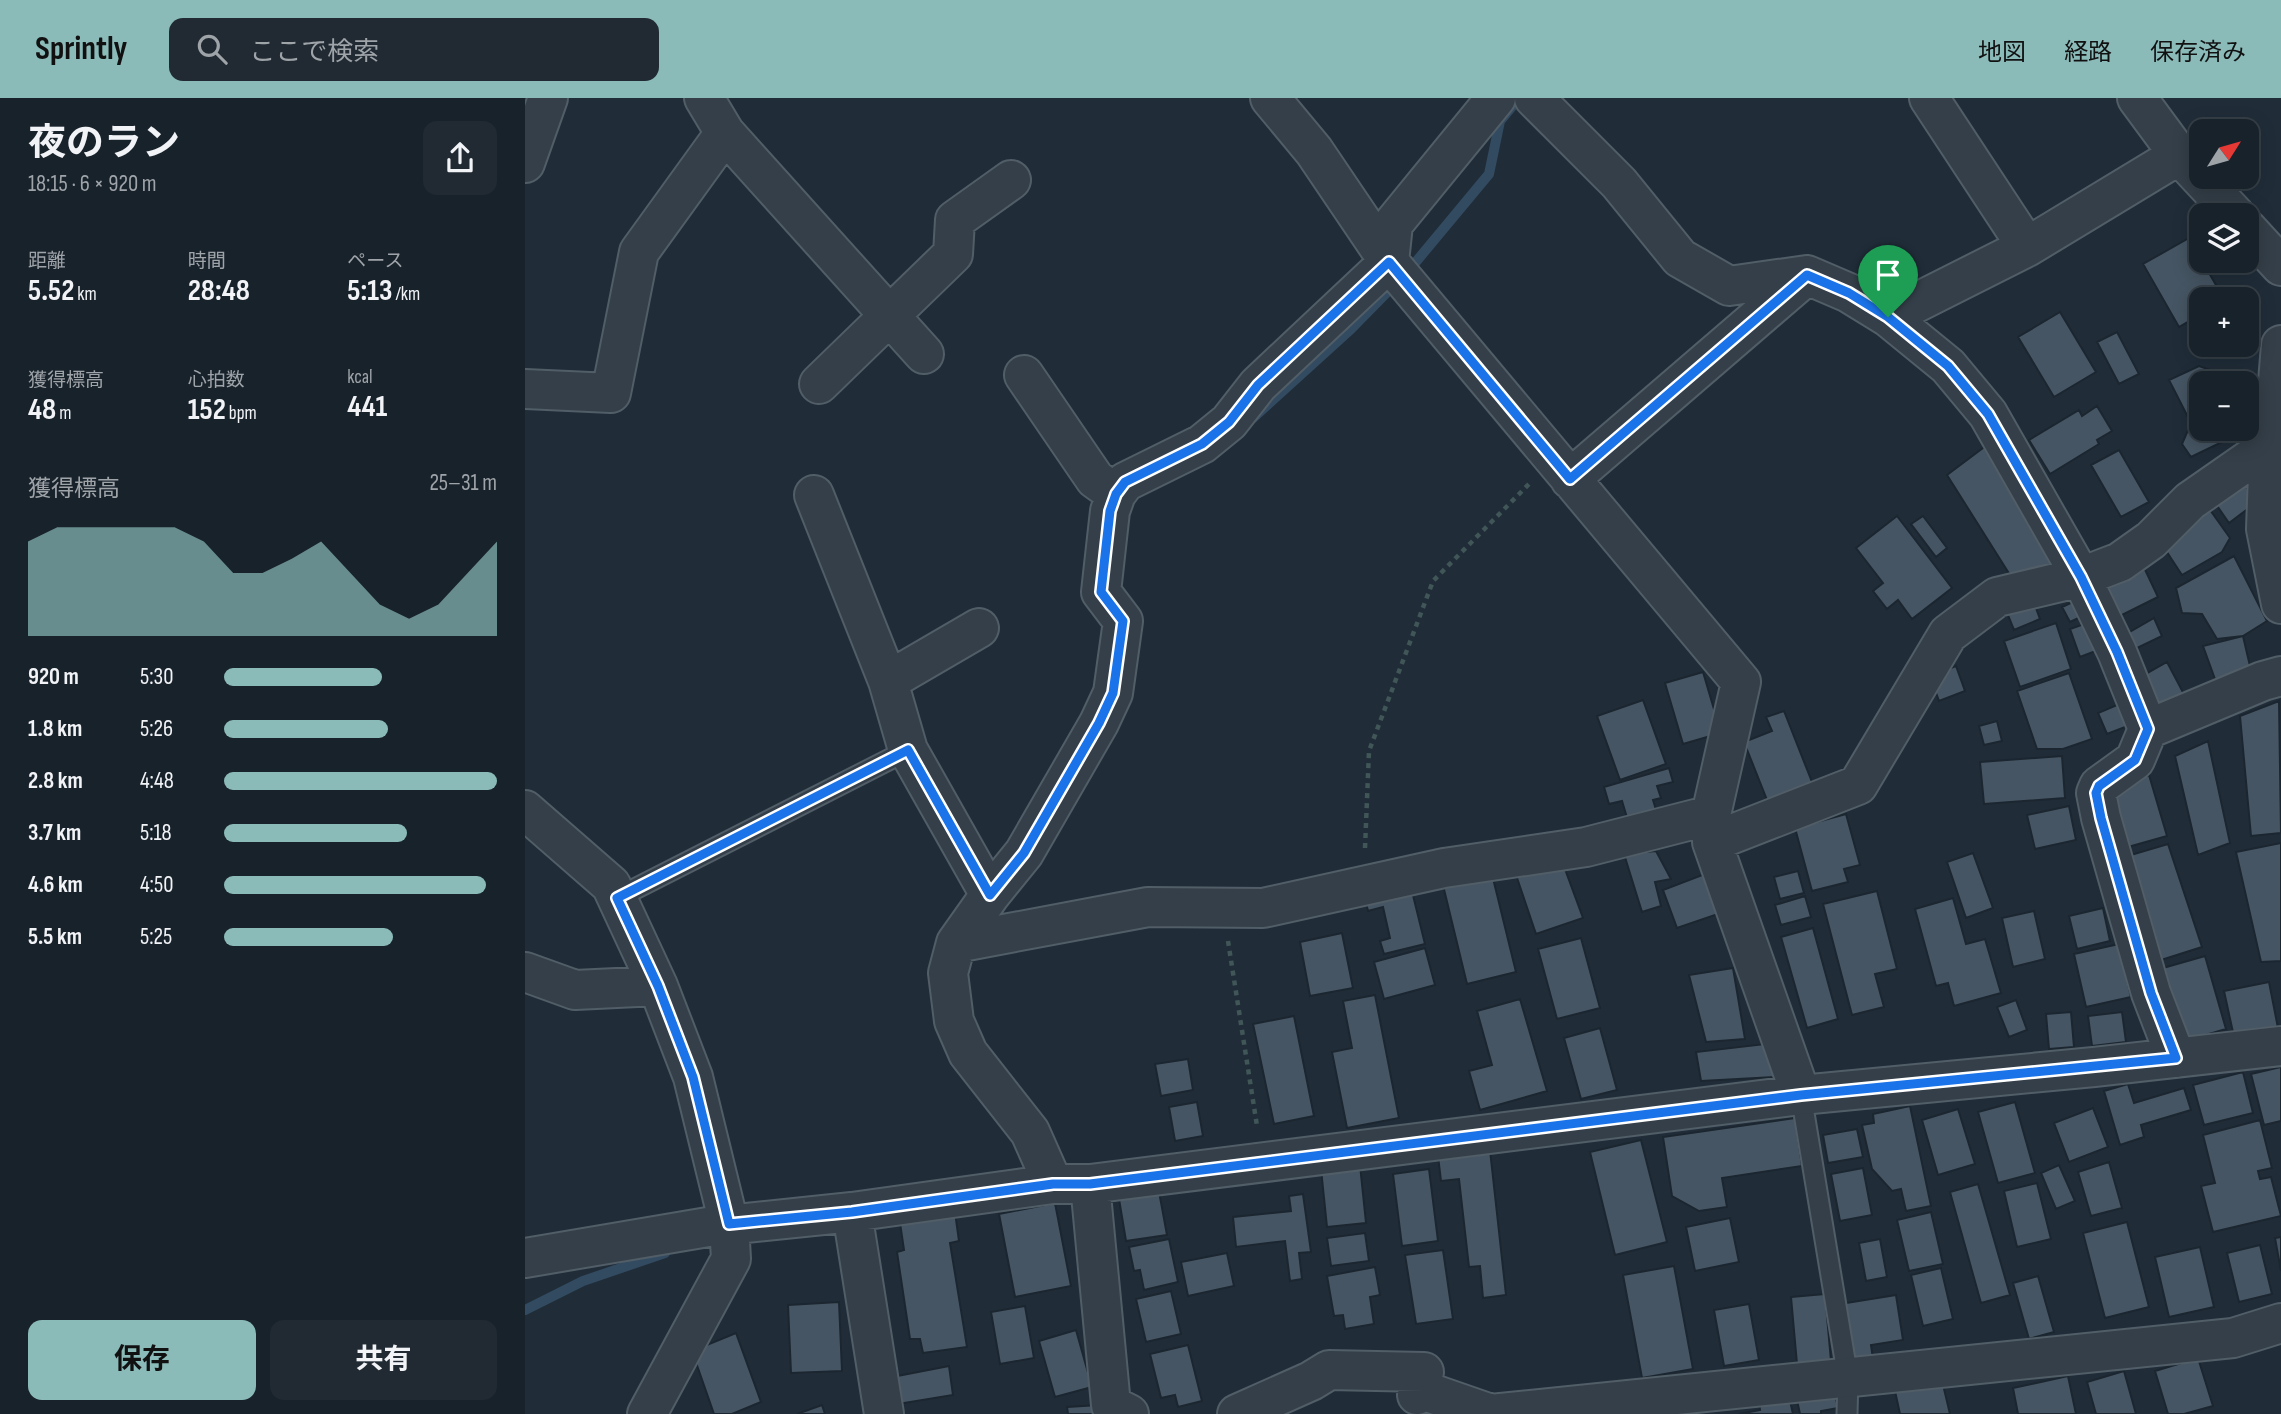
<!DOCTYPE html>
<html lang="ja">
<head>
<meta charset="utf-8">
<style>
	:root { --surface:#18222b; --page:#212a33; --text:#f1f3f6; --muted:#9fa4a9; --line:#363f47; --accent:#8bbbb9 }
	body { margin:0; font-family:"Sofia Sans Condensed","Noto Sans JP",sans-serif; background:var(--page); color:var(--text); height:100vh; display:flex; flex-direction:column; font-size:26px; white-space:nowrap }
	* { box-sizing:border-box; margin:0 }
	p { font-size:23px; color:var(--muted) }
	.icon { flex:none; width:38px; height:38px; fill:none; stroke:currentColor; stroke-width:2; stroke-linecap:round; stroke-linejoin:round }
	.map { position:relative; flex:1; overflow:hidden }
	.drawer { display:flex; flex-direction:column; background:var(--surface); width:525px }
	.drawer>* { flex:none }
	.needle { width:46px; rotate:53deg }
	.buttons { position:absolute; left:1664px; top:21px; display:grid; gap:14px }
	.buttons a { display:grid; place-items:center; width:70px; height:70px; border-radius:14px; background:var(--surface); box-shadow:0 4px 18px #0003,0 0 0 2px var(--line); font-size:35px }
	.pin { position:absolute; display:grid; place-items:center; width:60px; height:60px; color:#fff; margin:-72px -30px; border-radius:50% 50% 50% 0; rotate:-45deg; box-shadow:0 0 7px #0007 }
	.pin .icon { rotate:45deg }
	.round { display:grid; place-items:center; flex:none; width:74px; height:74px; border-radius:14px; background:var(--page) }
	.overview { display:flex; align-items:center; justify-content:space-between; height:119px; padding:0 28px }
	h1 { font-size:38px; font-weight:700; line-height:52px }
	.figures { display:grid; grid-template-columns:repeat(3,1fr); gap:10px; height:119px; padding:7px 28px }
	.figures div { display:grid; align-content:center }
	.figures b { font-size:30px; font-weight:700 }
	.figures small { font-size:19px; font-weight:400 }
	.figures p { font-size:19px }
	.chart { height:196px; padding:14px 28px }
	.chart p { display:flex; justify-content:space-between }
	.chart svg { width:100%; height:126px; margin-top:7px; fill:var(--accent); opacity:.7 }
	.primary-button { display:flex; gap:14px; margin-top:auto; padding:14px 28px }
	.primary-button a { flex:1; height:80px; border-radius:14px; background:var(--accent); color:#111; font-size:28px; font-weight:700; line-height:80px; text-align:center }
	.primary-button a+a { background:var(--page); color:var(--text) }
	ul { padding:0 28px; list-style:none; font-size:23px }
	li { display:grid; grid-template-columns:112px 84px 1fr; align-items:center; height:52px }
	li i { height:18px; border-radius:9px; background:var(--accent) }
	header { display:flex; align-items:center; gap:42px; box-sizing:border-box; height:98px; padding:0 35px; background:var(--accent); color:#111 }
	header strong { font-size:33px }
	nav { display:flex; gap:38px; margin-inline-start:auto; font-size:24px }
	.search { width:490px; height:63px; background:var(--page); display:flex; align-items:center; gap:18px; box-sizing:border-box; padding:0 24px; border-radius:14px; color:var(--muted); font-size:26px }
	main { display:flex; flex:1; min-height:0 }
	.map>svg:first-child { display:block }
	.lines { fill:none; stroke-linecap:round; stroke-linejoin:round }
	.stream { stroke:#334b61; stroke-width:10 }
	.building { fill:#465563; stroke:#1b2630; stroke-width:2 }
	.lane-casing { stroke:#515d67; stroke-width:23 }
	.street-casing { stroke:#515d67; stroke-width:42 }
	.path { stroke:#405657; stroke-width:4.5; stroke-dasharray:5 5; stroke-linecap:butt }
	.lane { stroke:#343f49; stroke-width:19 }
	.street { stroke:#343f49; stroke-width:38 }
	.route-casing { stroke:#fff; stroke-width:14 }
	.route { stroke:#1a73e8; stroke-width:9 }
</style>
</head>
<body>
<header>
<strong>Sprintly</strong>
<div class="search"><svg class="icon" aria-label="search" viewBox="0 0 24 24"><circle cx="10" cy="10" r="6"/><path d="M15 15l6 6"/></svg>ここで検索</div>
<nav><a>地図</a><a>経路</a><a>保存済み</a></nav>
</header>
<main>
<section class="drawer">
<div class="overview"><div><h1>夜のラン</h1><p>18:15 · 6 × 920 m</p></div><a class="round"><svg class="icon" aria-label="share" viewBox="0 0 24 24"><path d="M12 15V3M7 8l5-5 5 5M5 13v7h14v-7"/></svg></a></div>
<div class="figures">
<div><p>距離</p><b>5.52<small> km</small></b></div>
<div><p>時間</p><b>28:48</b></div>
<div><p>ペース</p><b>5:13<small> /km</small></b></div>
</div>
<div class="figures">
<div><p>獲得標高</p><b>48<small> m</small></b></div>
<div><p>心拍数</p><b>152<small> bpm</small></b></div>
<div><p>kcal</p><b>441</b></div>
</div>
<div class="chart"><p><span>獲得標高</span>25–31 m</p>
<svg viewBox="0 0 160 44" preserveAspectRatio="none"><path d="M0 44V11L10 6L20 6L30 6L40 6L50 6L60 11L70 22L80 22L90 17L100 11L110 22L120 33L130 38L140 33L150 22L160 11V44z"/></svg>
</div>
<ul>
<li><b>920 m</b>5:30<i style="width:58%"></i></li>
<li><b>1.8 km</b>5:26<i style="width:60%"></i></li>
<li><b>2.8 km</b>4:48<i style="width:100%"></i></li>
<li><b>3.7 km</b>5:18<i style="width:67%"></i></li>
<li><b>4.6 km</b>4:50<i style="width:96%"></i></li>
<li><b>5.5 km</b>5:25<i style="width:62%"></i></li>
</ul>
<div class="primary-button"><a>保存</a><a>共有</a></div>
</section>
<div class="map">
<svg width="1756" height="1316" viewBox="0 0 1756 1316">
	<rect width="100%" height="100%" fill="#202d39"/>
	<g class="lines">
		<path class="stream" d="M728,320L826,231L885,171L964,76L975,23L994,0
			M0,1212L58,1183L140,1155"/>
	</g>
	<path class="building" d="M1664,140L1699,201H1676V216L1654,229L1618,166Z
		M1535,214L1571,274L1529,299L1493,239Z
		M1592,234L1614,276L1594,286L1572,244Z
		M1674,268L1691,274L1697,285H1676V331L1722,332L1666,359L1657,346L1666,325L1644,282Z
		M1572,308L1587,333L1572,342L1574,346L1525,376L1504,342L1554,312L1557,318Z
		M1466,344L1533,465L1485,477L1422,377Z
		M1594,352L1624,404L1596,419L1566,367Z
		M1716,381L1732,404L1704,425L1688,402Z
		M1683,409L1705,440L1697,454L1657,477L1634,442Z
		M1372,418L1427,490L1387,521L1373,502L1362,511L1348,493L1358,485L1331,450Z
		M1398,418L1422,450L1411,459L1386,426Z
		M1709,458L1742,523L1718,538L1692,541L1677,516L1657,515L1651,490Z
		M1615,461L1633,499L1593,519L1574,481Z
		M1505,494L1515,521L1489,532L1478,505Z
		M1552,502L1560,517L1545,524L1537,509Z
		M1629,520L1637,538L1610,551L1603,535Z
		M1565,524L1576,551L1555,559L1545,531Z
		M1531,525L1546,571L1495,589L1479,543Z
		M1718,538L1728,581L1695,595L1678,548Z
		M1642,564L1661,600L1631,616L1612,581Z
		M1431,568L1440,593L1414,603L1405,578Z
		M1178,574L1196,635L1158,646L1140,585Z
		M1544,575L1567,641L1538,651H1512L1492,593Z
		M1118,602L1141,666L1095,682L1072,618Z
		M1754,603L1756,735L1726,738L1715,618Z
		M1599,604L1608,626L1582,636L1573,615Z
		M1259,613L1289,689L1244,707L1219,644L1247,633L1241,619Z
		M1472,623L1477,643L1459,647L1454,628Z
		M1683,643L1705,745L1673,757L1650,658Z
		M1537,658L1540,700L1459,706L1455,664Z
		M1144,670L1148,684L1132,688L1136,700L1128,702L1132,715L1103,723L1097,703L1084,706L1079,689Z
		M1624,677L1642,738L1596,751L1579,690Z
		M1544,708L1551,742L1510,751L1502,717Z
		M1321,716L1335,767L1319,771L1323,784L1287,793L1270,730Z
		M1756,745V863L1736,864L1711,754Z
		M1643,746L1677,849L1633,863L1599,759Z
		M1131,753L1146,781L1130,784L1136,808L1117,814L1099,756Z
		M1448,755L1468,810L1441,820L1422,764Z
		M1037,763L1058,820L1011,836L990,774Z
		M965,768L991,874L942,886L916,779Z
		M1273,773L1279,795L1255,801L1249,779Z
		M1185,774L1199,814L1152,830L1138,792Z
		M884,781L900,846L859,856L855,843L865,840L858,809L843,813L838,793Z
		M1352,793L1372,871L1350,876L1359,909L1327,917L1298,806Z
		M1280,798L1286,819L1256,827L1250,807Z
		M1428,800L1441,846L1460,841L1476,895L1429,908L1423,885L1411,888L1390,811Z
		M1578,810L1585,843L1552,851L1544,818Z
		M1509,813L1520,861L1488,869L1477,820Z
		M1288,830L1313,921L1282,930L1256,839Z
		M817,835L828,890L785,898L775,844Z
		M1056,840L1075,910L1032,921L1013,851Z
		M1594,846L1606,899L1561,909L1549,856Z
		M900,850L910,887L859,901L849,864Z
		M1680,858L1701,931L1660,943L1638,870Z
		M1208,870L1220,941L1181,944L1164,877Z
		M1744,884L1753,930L1709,939L1699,893Z
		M850,897L874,1020L822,1030L807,954L827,950L818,903Z
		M995,901L1022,993L955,1012L944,973L967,967L952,913Z
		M1491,902L1502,932L1484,939L1472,909Z
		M1546,914L1549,949L1524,951L1521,916Z
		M1597,914L1601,944L1567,948L1563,918Z
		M769,918L789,1018L749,1026L728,926Z
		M1075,930L1092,992L1056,1001L1039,940Z
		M1240,946L1250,979L1176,983L1171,954Z
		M663,961L668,992L636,998L630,966Z
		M1756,969V1023L1739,1027L1726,976Z
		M1718,974L1728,1015L1679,1027L1668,987Z
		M1603,986L1609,1005L1659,990L1666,1012L1616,1027L1619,1039L1595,1047L1579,993Z
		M672,1004L678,1038L650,1043L644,1009Z
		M1490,1004L1510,1075L1473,1085L1453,1014Z
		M1385,1008L1406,1108L1381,1113L1376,1091L1367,1093L1347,1071L1337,1027L1349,1025L1348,1016Z
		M1568,1010L1583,1049L1544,1064L1529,1025Z
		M1433,1011L1450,1066L1413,1077L1397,1022Z
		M1270,1020L1277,1068L1197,1080L1202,1109L1174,1113L1147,1098L1138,1039Z
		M1735,1022L1747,1070L1733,1073L1735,1081L1746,1079L1756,1118L1688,1134L1676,1088L1690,1085L1678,1037Z
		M1332,1031L1338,1059L1303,1065L1298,1037Z
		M1116,1042L1142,1144L1090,1157L1065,1054Z
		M965,1052L981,1197L958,1200L955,1168L944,1169L934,1081L916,1083L913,1058Z
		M1584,1064L1597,1110L1566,1118L1553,1074Z
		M835,1067L841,1125L802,1129L796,1071Z
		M1534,1067L1550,1103L1531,1111L1516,1075Z
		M1338,1070L1347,1117L1315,1123L1306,1076Z
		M904,1071L913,1143L877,1148L868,1076Z
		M1512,1085L1526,1141L1492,1149L1479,1093Z
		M1453,1086L1485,1197L1456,1205L1425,1094Z
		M633,1088L642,1137L601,1143L593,1095Z
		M778,1096L786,1154L774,1155L777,1181L765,1183L760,1143L711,1149L708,1119L766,1113L764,1098Z
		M530,1105L546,1188L490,1199L474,1116Z
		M430,1114L434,1143L425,1145L442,1249L398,1255L395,1241H385L372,1154L379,1152L374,1118Z
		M1406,1114L1418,1166L1384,1173L1372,1122Z
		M1205,1120L1214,1164L1170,1173L1161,1129Z
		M1602,1124L1624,1209L1580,1220L1558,1135Z
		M840,1135L844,1163L806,1168L802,1140Z
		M1756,1139V1173L1750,1140Z
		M644,1141L653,1184L619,1192L615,1172L609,1173L604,1149Z
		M1355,1141L1362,1179L1341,1183L1334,1145Z
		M1735,1147L1747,1196L1714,1204L1702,1155Z
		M1675,1149L1689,1209L1644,1219L1630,1159Z
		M918,1152L928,1221L891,1226L880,1157Z
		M702,1155L709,1188L663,1198L656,1164Z
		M1149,1168L1168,1271L1117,1280L1098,1177Z
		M850,1169L855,1197L845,1199L849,1226L820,1231L818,1217L809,1218L802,1178Z
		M1416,1170L1428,1221L1398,1228L1386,1177Z
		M1513,1178L1529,1234L1504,1241L1488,1185Z
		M646,1193L656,1236L621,1244L611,1201Z
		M1300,1196L1306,1263L1272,1266L1266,1199Z
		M1371,1197L1378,1242L1346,1247L1349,1268L1326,1271L1315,1206Z
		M314,1204L317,1273L266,1275L263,1207Z
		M1224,1206L1234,1262L1199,1268L1189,1212Z
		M500,1208L509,1260L475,1266L466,1214Z
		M551,1232L567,1289L530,1299L514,1243Z
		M211,1235L236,1304L207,1316H189L167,1253Z
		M663,1247L677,1303L653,1309L650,1297L636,1300L625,1256Z
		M1673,1260L1688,1308L1659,1316H1643L1630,1273Z
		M424,1268L428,1297L367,1307L362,1280Z
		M1599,1273L1611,1316H1571L1562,1284Z
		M1415,1274L1425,1316H1375L1368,1284Z
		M1543,1278L1551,1316H1493L1488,1290Z
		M1308,1286L1313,1310L1296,1313V1316H1275L1270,1293Z
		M1264,1298L1268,1316H1214L1235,1312L1234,1304Z
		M297,1307L300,1316H272Z
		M574,1307L575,1316H543L542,1309Z"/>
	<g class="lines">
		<g class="lane-casing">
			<path id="lane" d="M92,800L383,652
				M1276,997L1323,1280L1322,1316"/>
		</g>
		<g class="street-casing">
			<path id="street" d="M179,0L200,35L399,256
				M971,0L868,126L864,164L1216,584L1186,717L1187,744L1276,997
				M1009,0L1094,85L1155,160L1204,188L1282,177L1324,195L1363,219
				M1404,0L1502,149L1654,57
				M1612,0L1654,57L1710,117
				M0,65L23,0
				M1722,131L1756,168
				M1502,149L1363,219L1423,268L1463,316L1556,479L1592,554L1623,631
				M1756,247L1749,333L1744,348L1741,431L1756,506
				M499,277L570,381L591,396
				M294,286L428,156L430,122L486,82
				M0,291L86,295L114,154L200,35
				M1045,381L1282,177
				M289,397L363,583L383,652L465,797
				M363,583L454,530
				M0,712L86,787L133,888L168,979L204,1126L206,1161L122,1316
				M1187,744L1333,687L1423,536L1472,499L1556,479L1595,464L1626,442L1665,403L1744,348
				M431,845L623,809L738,810L919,770L1061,749L1186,717
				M0,874L50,892L133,888
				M1651,960L1626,895L1576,720L1571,695L1574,688L1610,662L1623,631L1738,583L1756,578
				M528,1086L505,1034L443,955L429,923L423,875L431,845L465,797L499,755L574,625L588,595L598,523L576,494L585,413L591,396L600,384L677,346L704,324L733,287L864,164L789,53L745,0
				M565,1086L586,1307L604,1316
				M327,1114L359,1316
				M0,1160L183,1129L327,1114L528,1086H565L1276,997L1569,969L1756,948
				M894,1291L966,1316L1708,1240L1756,1225
				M712,1316L786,1283L804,1272L899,1274L892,1297"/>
		</g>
		<path class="path" d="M840,750L844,653L908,483L1004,386
			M703,843L732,1028"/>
		<use href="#lane" class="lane"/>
		<use href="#street" class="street"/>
	</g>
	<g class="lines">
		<g class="route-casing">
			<path id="route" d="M864,164L1045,381L1282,177L1324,195L1363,219L1423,268L1463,316L1556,479L1592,554L1623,631L1610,662L1574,688L1571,695L1576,720L1626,895L1651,960L1276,997L565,1086H528L327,1114L204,1126L168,979L133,888L92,800L383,652L465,797L499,755L574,625L588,595L598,523L576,494L585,413L591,396L600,384L677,346L704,324L733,287Z"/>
		</g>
		<use href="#route" class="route"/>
	</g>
</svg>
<div class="buttons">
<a><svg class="needle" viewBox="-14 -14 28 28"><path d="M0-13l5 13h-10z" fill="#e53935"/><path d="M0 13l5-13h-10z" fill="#9fa4a9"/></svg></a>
<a><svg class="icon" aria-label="layers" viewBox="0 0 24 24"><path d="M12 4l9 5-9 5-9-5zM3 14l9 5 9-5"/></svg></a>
<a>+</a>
<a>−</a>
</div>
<div class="pin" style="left:1363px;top:219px;background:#1e9e55"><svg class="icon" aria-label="arrive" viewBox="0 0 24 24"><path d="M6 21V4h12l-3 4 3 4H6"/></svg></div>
</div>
</main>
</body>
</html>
